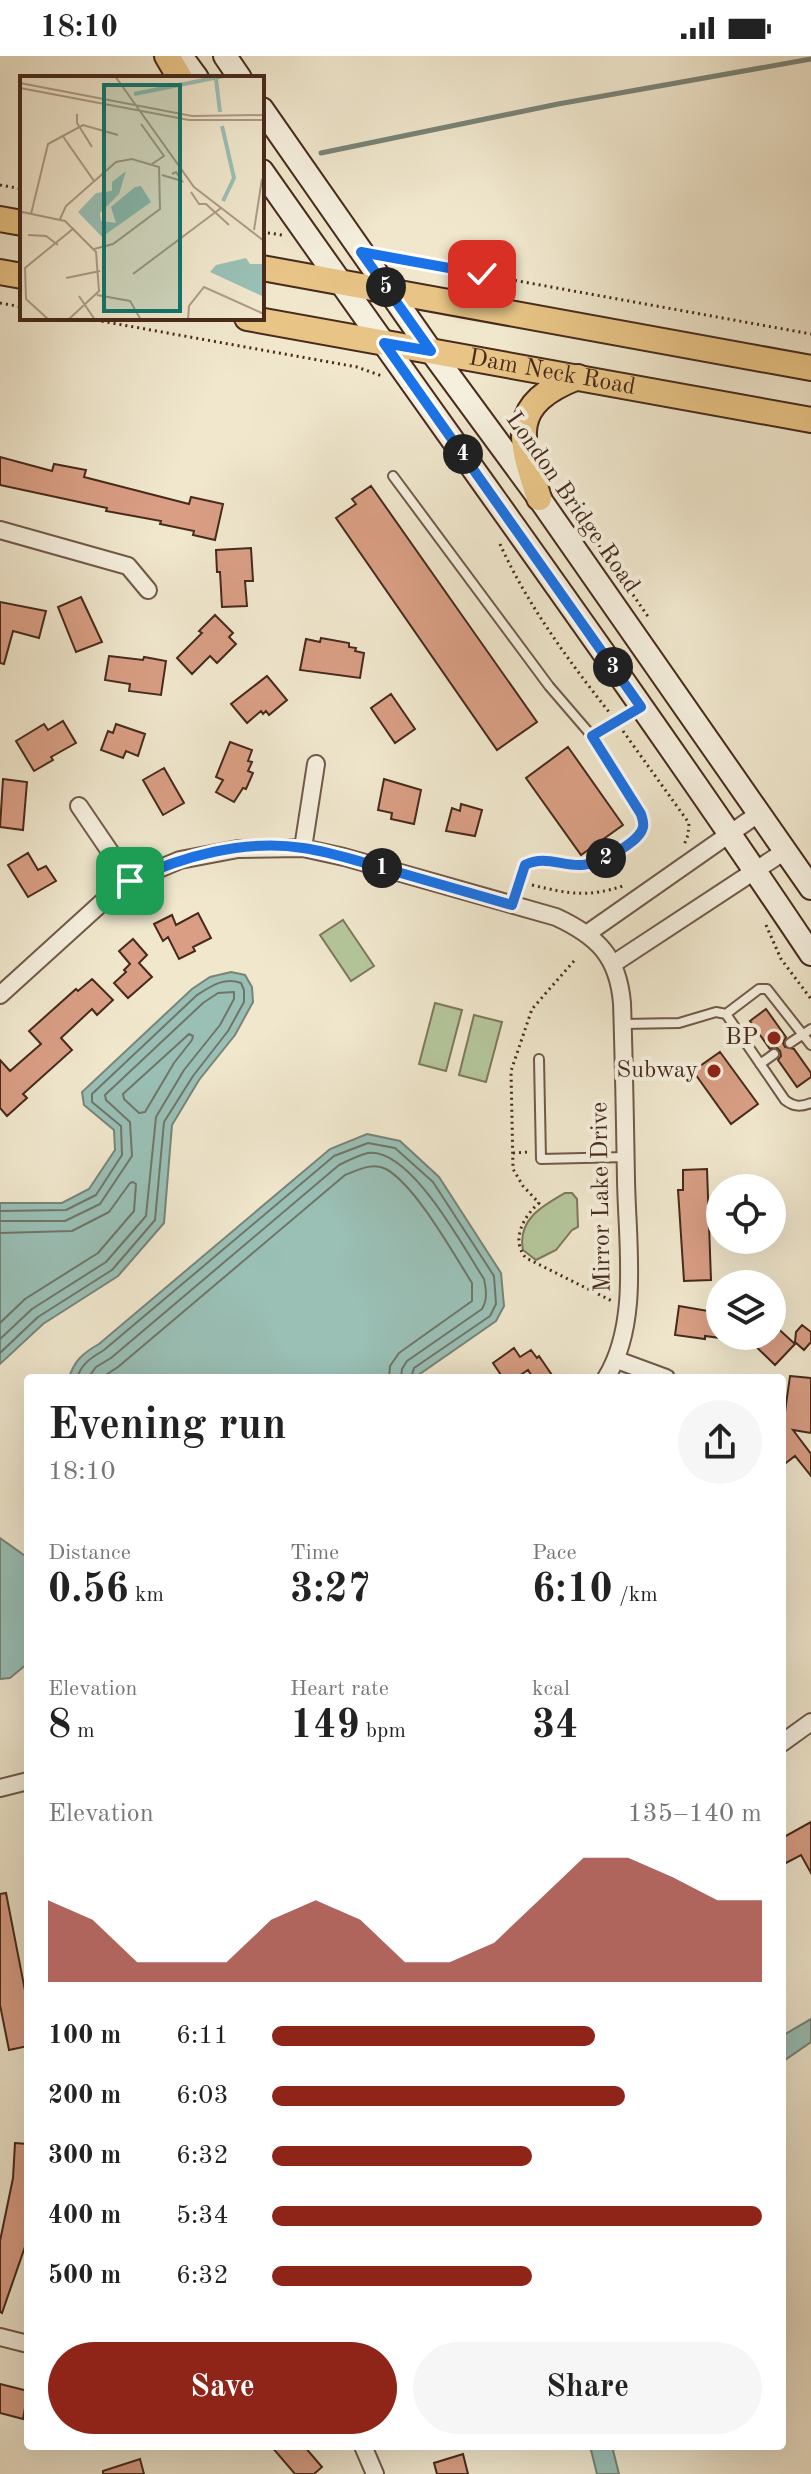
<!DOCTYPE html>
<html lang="en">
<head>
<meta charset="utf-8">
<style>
	:root { --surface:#fff; --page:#f6f6f6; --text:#222; --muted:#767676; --accent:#8f2418 }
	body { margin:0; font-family:"Old Standard TT",serif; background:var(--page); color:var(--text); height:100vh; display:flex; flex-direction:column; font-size:30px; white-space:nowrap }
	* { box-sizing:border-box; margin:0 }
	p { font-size:26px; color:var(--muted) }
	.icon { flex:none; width:44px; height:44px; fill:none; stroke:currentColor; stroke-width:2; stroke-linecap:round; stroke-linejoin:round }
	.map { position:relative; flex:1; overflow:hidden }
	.side { position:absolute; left:24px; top:1318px; width:762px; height:1076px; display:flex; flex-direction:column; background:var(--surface); border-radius:8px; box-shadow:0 8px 32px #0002 }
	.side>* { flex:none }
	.tools { position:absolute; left:706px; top:1118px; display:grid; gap:16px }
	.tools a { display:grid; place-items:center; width:80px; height:80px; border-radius:50%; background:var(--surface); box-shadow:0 8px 32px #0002; font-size:40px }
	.pin { position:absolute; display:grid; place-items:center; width:68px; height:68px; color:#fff; margin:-34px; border-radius:16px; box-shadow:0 4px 12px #0006 }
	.km { position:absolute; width:40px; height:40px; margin:-20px; border-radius:50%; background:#222; color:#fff; font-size:22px; line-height:40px; text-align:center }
	.round { display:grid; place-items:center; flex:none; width:84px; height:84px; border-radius:42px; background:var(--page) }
	.headline { display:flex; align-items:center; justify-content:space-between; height:136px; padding:0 24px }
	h1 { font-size:44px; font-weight:600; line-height:60px }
	.stats { display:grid; grid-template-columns:repeat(3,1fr); gap:12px; height:136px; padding:8px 24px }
	.stats div { display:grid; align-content:center }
	.stats b { font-size:40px; font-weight:600 }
	.stats small { font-size:22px; font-weight:400 }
	.stats p { font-size:22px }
	.chart { height:224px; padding:16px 24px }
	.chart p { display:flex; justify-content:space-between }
	.chart svg { width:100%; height:144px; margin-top:8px; fill:var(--accent); opacity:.7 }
	.action { display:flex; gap:16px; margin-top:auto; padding:16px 24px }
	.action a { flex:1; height:92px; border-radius:48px; background:var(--accent); color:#fff; font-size:32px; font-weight:600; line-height:92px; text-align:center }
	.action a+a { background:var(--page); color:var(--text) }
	ul { padding:0 24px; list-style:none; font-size:26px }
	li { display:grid; grid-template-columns:128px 96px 1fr; align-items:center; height:60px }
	li i { height:20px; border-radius:10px; background:var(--accent) }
	.status { display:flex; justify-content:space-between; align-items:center; height:56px; padding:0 40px; background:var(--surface); direction:ltr }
	.status svg { height:22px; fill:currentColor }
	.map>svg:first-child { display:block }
	.green { fill:#b5c79c; stroke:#7e785c; stroke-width:2 }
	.water { fill:#9ac0b6; stroke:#798478; stroke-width:2 }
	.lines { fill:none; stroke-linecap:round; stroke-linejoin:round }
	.shore { stroke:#707568; stroke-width:2 }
	.stream { stroke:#798478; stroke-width:5 }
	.building { fill:#d99e84; stroke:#472a1b; stroke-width:2 }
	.lane-casing { stroke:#715948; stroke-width:12 }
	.street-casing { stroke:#715948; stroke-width:20 }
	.secondary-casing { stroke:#472a1b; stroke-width:26 }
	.primary-casing { stroke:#472a1b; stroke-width:28 }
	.path { stroke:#472a1b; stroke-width:3; stroke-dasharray:2 4; stroke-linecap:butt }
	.lane { stroke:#f5efde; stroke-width:8 }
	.street { stroke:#f5efde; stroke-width:16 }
	.secondary { stroke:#f5efde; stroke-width:22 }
	.primary { stroke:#e8c486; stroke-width:24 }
	.route-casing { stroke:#fff; stroke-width:16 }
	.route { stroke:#1a73e8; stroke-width:10 }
	.poi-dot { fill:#8f2418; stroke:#f5efde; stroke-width:3 }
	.labels { text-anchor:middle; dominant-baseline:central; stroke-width:8; stroke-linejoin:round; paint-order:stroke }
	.street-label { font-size:24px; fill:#472a1b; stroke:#f5efde }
	.poi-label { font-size:24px; fill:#472a1b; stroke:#f5efde; text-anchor:end }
	.inset-river { fill:none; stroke:#9ac0b6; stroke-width:4 }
	.inset-road { fill:none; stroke:#ac9b86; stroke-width:2 }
	.view { fill:#0f766e; fill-opacity:0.15; stroke:#0f766e; stroke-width:4 }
	.inset-edge { fill:none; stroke:#472a1b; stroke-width:4 }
</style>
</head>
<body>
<div class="status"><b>18:10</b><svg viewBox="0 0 49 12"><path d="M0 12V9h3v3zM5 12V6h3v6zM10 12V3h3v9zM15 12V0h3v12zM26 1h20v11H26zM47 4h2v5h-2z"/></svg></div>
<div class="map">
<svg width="811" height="2418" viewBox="0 0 811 2418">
	<rect width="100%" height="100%" fill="#f0e7cd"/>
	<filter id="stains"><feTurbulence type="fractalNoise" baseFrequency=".0025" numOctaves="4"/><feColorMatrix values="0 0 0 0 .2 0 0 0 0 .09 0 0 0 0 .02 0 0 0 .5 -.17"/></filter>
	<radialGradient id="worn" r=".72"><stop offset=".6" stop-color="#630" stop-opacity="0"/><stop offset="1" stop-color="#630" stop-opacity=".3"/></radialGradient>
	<path class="green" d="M343,864L374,910L351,925L320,879Z
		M435,947L462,954L446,1015L419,1008Z
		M474,959L502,966L486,1026L459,1019Z
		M565,1137H572L577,1143L578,1171L572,1174L556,1194L536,1204L523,1194C517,1164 542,1150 565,1137Z"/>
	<path class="water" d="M231,916L245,919L252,931L253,946L235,979L199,1024L172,1069L164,1167L118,1220L43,1268L0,1308V1147H62L89,1133L115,1094L114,1074L84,1049L82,1036L192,933L210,921Z
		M367,1078L400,1085L439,1121L501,1217L504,1250L496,1265L414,1322H69C74,1305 83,1297 99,1288L330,1093Z
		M0,1482L28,1502V1607L10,1622L0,1623Z
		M811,1963V1986L782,2006V1980Z
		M590,2390H612L619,2418H597Z"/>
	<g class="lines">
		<path class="shore" d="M189,978L193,980L192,984L174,1007L145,1056L139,1057L124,1043L123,1038Z
			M0,1155L66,1154L96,1139L122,1099L121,1070L92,1046V1038L197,939C211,930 224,921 241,927L244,934V946L228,975L193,1020L164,1066L155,1164L112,1214L38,1261L0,1297
			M0,1165H65L100,1148L132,1100L130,1066L106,1044L105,1039L203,947L218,937L234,936V943L220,969L184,1014L156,1061L146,1160L106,1206L32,1253L0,1283
			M0,1177L72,1175L109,1156L130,1127L133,1126L136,1128L134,1155L98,1197L25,1243L0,1267
			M77,1322C82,1307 91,1302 104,1294L334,1100L368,1087L395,1092L433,1126L494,1220L496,1248L490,1260L414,1312L411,1322
			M88,1322L96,1311L111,1302L339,1109C347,1105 359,1099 368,1097C411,1092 463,1191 484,1223C486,1233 488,1243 482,1253L407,1305L402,1313L401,1322
			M101,1322L118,1311L345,1119C358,1114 373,1106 386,1113C416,1130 453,1197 472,1227V1245L399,1297L390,1310L389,1322"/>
		<path class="stream" d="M321,97L558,48L811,3"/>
	</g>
	<path class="building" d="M0,401L52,415L54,408L86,414L84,421L189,448L191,441L223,448L215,484L193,479L194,475L160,468L161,465L106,455L107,452L0,429Z
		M371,430L537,666L497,694L336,462L356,448L352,443Z
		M251,492L253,525H245L247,550L222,551L220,516H217L216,494Z
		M81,541L102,586L76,596L58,551Z
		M0,546L46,555L39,582L13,575L4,608L0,607Z
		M215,559L233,577L229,581L236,588L217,607L210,600L192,618L177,602L202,577L199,575Z
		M321,582L349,587V591L356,592L355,595L364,597L360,622L300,614L306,583L320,586Z
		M109,600L143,604L144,601L166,605L161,639L129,635L130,628L105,624Z
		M267,620L287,644L269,659L266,655L263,658L261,655L247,667L231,648Z
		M391,638L415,673L395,687L371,652Z
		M63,665L76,687L51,701L53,704L34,715L16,685L44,668L48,674Z
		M116,668L145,678L138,700L126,695L123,702L101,694L108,675L113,677Z
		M230,686L252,694L248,705L252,706L248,715L253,717L246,733L243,732L234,746L216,736L223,724L216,721Z
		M568,691L623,769L581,799L526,722Z
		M164,712L184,747L163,759L143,724Z
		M3,723L27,726L23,774L0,771Z
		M384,723L421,734L414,768L391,763L392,757L378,754Z
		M461,748L482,754L475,780L446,775L452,752L460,755Z
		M28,797L38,814L46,810L56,825L28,841L8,809Z
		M198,857L211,882L193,891L195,895L179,903L168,881L163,885L154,868L172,859L176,869Z
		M133,883L147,899L139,907L152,921L128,942L114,927L126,916L124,914L130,908L119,895Z
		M92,923L113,944L97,959L92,953L61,982L72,994L23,1038L27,1042L7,1060L0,1052V1004L10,1015L41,988L29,975L76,933L78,935Z
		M766,953L786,981L783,987L785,991L794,993L811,1017V1021L797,1031L778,1004L781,1000L780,995L776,991L770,993L750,965Z
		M720,996L758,1048L731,1068L693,1015Z
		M707,1113L711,1224L684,1225L678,1134H683V1114Z
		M679,1250L720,1257V1282L705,1280V1283L675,1279Z
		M772,1267L795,1288L775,1309L745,1280H772Z
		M802,1269L811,1276V1286L804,1294L795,1286L796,1276Z
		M514,1292L520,1301L531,1294L537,1302L539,1300L554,1322H533L528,1314L516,1322H503L493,1307Z
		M790,1320L811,1322V1377L793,1374L811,1398V1420L795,1400L782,1410V1361L784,1363Z
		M811,1766V1817L801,1799L782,1809V1782Z
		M6,1837L28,1950V1990L9,1994L0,1949V1838Z
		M15,2087L28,2088V2182L2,2257L0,2256V2185L13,2122Z
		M0,2328L28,2335L23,2363L0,2357Z
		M271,2390H304L322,2411L314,2418H295Z
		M463,2398L468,2418H437L434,2407Z
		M140,2403L144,2418H103V2415Z"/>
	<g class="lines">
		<g class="lane-casing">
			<path id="lane" d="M393,420L549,630L592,680L641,758C642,762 644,766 643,770C641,786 596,809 581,810C562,810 544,799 525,809L512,849
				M592,680L640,651
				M726,958L785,1044C794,1051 801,1051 811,1047
				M623,968L679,967L716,956L726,958L759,933H767L811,989
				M790,987L811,973
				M539,1003L541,1103L626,1101
				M760,1008L774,998"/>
		</g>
		<g class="street-casing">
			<path id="street" d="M0,474L128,510L148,534
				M79,750L130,825
				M303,792L316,708
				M588,877L758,758
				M613,908L785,795
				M0,939L108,841L130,825L180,804L238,793L303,792L344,801L556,861C597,880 618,900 622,947C624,1006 625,1065 626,1124C627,1187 640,1267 606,1322
				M617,1304L666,1322
				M782,1687L811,1666
				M0,1732L28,1725
				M0,2281L28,2288
				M363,2390L375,2418"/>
		</g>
		<g class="secondary-casing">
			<path id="secondary" d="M181,0L197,22
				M225,0L240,22
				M262,53L431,295L539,442L811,832
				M262,115C445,376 634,633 811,898"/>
		</g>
		<g class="primary-casing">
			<g id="primary">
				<path d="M167,0L180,22"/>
				<path d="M0,163L22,167"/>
				<path d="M262,212L811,312"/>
				<path d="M0,216L22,220"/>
				<path id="s1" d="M247,262L811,364"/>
				<path d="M539,442C519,381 508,348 578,321"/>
			</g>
		</g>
		<path class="path" d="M0,129L22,133
			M262,176L282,179
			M391,202L811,278
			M0,247L22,251
			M84,262L357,311L382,320
			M558,430L649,562
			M500,488C527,548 568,604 609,656
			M623,675L689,767L688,779L684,789
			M532,829C570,838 587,842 626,829
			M766,869L781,903L811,943
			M574,905L532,953L511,1015L513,1113L523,1130L539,1147C524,1160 510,1184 526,1202L612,1245
			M513,1097L529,1096"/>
		<use href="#lane" class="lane"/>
		<use href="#street" class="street"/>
		<use href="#secondary" class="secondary"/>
		<use href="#primary" class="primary"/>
	</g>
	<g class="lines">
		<g class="route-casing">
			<path id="route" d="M130,825C182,800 245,783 303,792C332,796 360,806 387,813C429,825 471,837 512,849L525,809C544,799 562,810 581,809C596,809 640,787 643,771C644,766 642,762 641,758L592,680L641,651L384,287L431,295L361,196L482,218"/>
		</g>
		<use href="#route" class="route"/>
	</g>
	<g class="poi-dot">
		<circle cx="774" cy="982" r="8"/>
		<circle cx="714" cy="1015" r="8"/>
	</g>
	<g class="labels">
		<g class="street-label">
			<text stroke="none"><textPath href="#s1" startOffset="310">Dam Neck Road</textPath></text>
			<text transform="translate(572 447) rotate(55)">London Bridge Road</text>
			<text transform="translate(602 1141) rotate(-91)">Mirror Lake Drive</text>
		</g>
		<g class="poi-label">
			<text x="758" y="982">BP</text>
			<text x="698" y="1015">Subway</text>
		</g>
	</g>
	<g transform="translate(20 20)">
		<rect width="244" height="244" fill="#f0e7cd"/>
		<path d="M106,95L99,118L80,137L81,145L96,147L91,131L115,111L121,110L131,126L82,161L58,136L76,117L92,115V106ZM226,182L230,188H244V221L190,196L196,189Z" fill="#9ac0b6"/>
		<path class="inset-river" d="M196,3L200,36M114,18L204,0M202,50L214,102L203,125"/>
		<path class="inset-road" d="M95,0L174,111L244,165M0,7L172,40L244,39M0,12L169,44H244M57,38V47L72,71M121,48L144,80L132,88M42,59L74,105M142,99L162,105L156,96L152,98M171,116L179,128H186L209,149M2,136L45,145L76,176L79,215L48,244M11,138L28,68L63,49L98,59M40,143L46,130L96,86L112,83L139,91L140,133L93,168L74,173M234,154L242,103M8,159L26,160L38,169M113,198L201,132M46,202L80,195M77,219L110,225L121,244M59,220L75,244M29,244L6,223L5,192L54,152M168,244L169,230L184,211L244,238"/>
		<path class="view" d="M84,9H160V235H84Z"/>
		<rect width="244" height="244" class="inset-edge"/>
	</g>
	<rect width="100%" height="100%" filter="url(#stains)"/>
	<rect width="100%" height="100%" fill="url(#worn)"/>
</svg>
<div class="tools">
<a><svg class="icon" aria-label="locate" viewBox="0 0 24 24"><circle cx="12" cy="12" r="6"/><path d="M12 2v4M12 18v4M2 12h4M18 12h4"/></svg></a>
<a><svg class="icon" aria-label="layers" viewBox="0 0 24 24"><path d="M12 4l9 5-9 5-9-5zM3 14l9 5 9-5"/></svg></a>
</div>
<div class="pin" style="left:130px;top:825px;background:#1e9e55"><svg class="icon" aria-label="arrive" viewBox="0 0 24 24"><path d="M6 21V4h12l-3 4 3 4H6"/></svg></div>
<div class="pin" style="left:482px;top:218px;background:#d93025"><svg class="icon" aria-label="check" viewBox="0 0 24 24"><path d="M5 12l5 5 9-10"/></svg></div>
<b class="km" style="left:382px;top:812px">1</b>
<b class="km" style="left:606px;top:802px">2</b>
<b class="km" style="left:613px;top:611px">3</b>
<b class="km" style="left:463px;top:398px">4</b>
<b class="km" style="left:386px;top:231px">5</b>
<section class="side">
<div class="headline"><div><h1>Evening run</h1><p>18:10</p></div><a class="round"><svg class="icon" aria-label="share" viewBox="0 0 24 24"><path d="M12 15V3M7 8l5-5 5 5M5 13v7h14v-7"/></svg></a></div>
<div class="stats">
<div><p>Distance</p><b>0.56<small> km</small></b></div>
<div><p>Time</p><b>3:27</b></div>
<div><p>Pace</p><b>6:10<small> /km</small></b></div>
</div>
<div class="stats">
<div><p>Elevation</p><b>8<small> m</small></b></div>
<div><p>Heart rate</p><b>149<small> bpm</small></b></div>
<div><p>kcal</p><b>34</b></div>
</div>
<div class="chart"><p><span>Elevation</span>135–140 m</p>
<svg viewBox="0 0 160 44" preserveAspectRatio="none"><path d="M0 44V19L10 25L20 38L30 38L40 38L50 25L60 19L70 25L80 38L90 38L100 32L110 19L120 6L130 6L140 12L150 19L160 19V44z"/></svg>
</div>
<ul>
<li><b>100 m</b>6:11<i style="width:66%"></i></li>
<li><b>200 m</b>6:03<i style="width:72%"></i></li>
<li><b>300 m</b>6:32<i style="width:53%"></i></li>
<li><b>400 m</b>5:34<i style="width:100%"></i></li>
<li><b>500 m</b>6:32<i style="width:53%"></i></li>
</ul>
<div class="action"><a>Save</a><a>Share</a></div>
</section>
</div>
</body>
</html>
